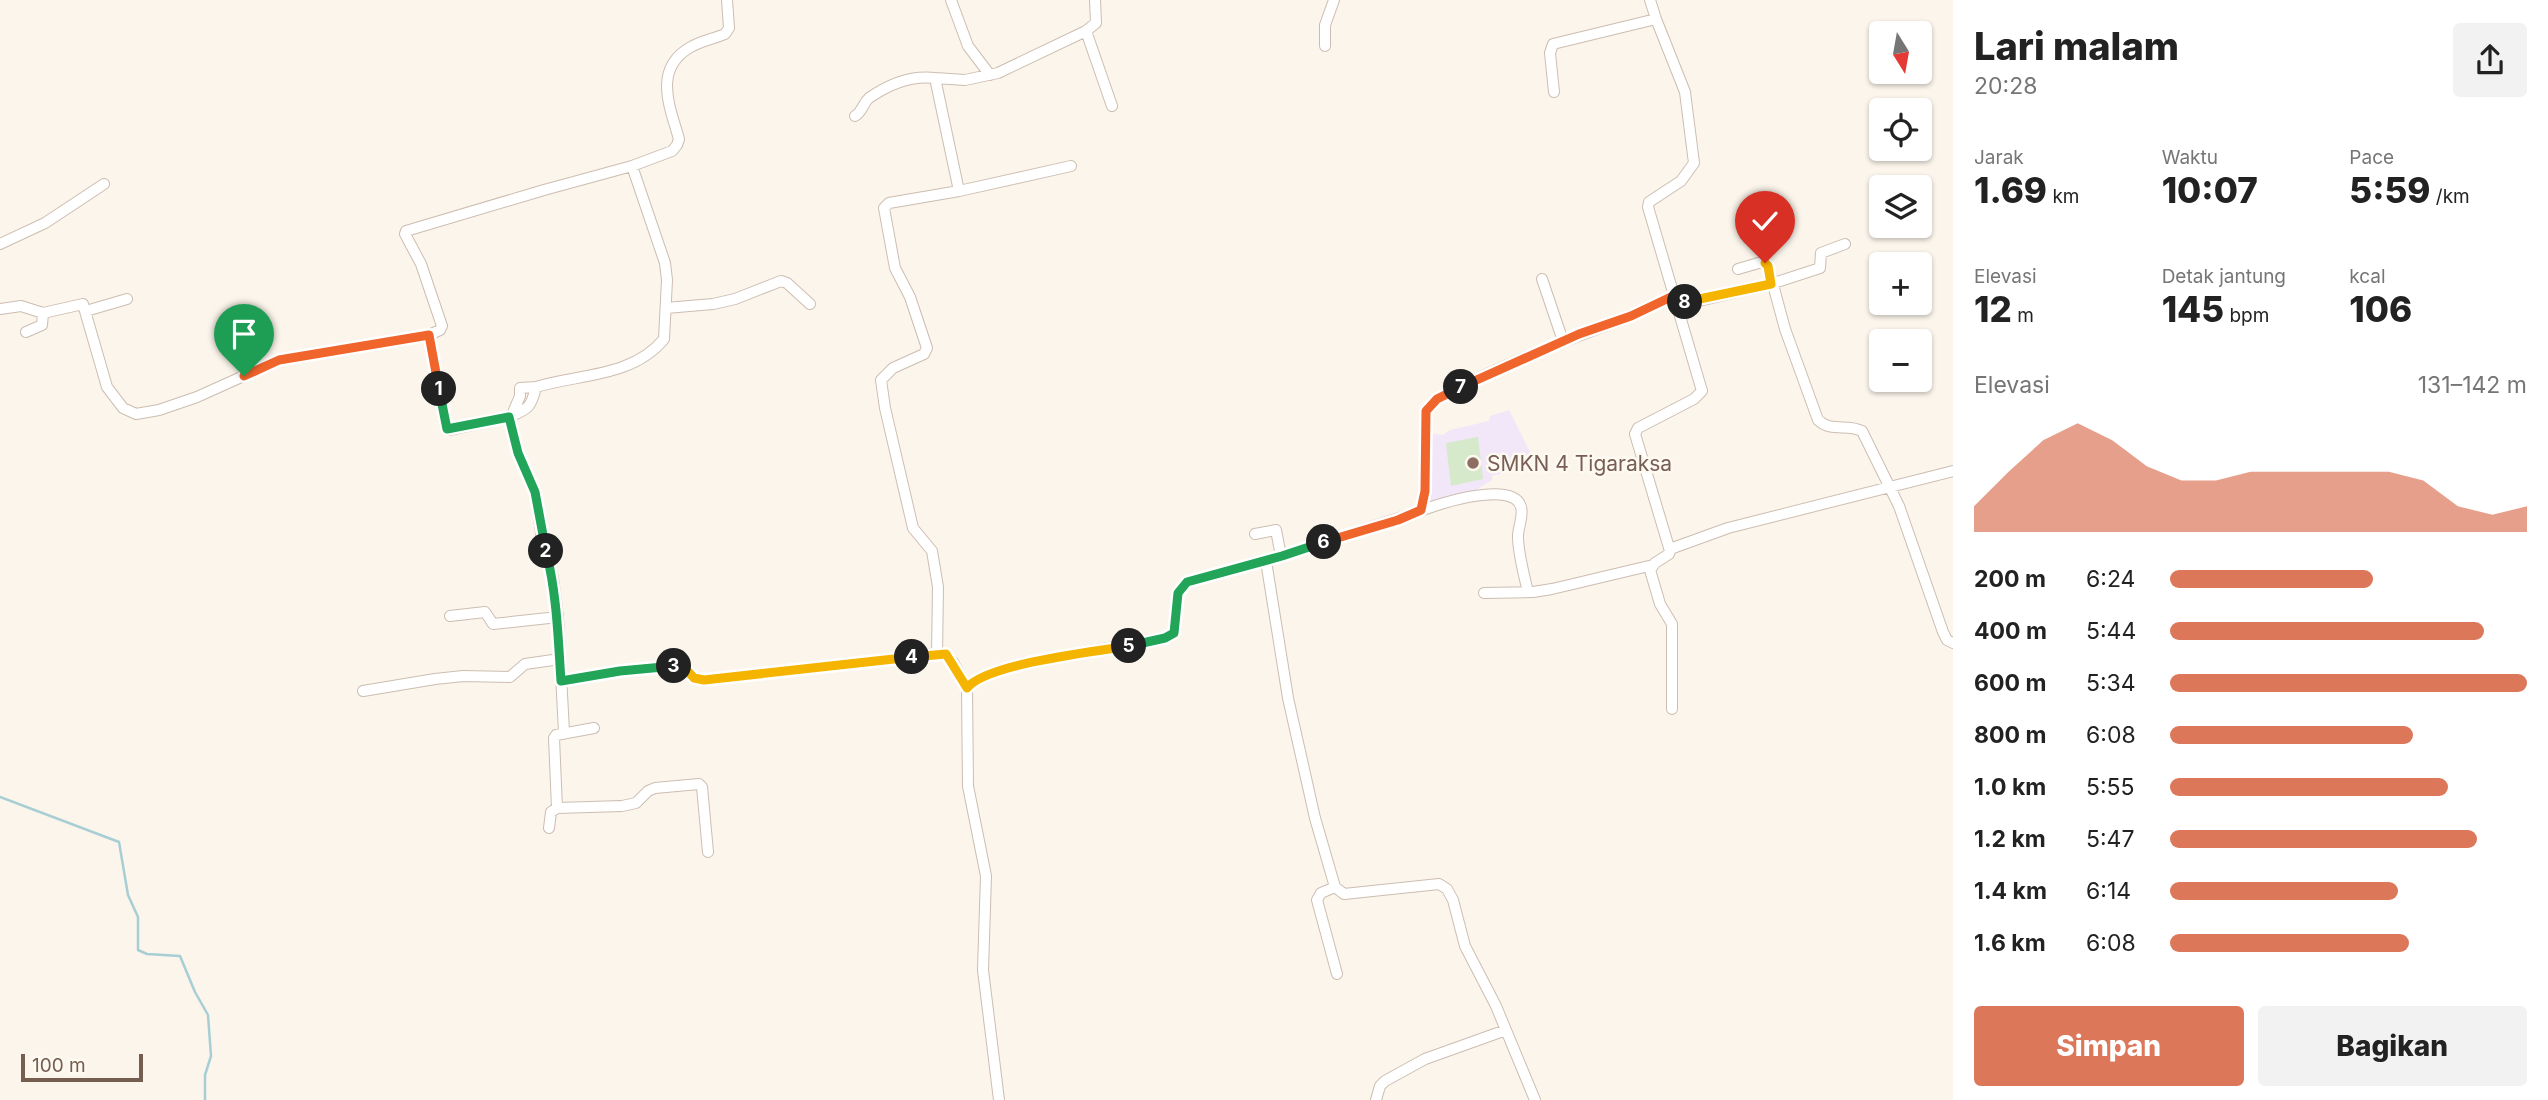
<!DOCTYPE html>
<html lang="id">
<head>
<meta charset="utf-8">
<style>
	:root { --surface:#fff; --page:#f2f2f2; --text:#222; --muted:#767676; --accent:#dc775a }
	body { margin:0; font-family:Inter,sans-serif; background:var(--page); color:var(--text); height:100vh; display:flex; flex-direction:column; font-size:26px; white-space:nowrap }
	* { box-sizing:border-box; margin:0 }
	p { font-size:23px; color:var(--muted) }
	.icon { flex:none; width:38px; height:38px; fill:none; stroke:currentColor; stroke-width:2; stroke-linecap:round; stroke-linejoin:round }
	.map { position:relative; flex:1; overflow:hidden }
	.side { display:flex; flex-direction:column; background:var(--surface); width:595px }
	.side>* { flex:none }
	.needle { width:46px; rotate:169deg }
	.fabs { position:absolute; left:1869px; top:21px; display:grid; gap:14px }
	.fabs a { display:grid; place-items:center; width:63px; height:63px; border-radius:7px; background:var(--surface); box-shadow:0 2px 5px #0004; font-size:35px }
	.scale { position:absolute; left:21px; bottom:18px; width:122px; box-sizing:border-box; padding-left:7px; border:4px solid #755d4f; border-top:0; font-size:19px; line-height:24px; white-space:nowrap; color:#755d4f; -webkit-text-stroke:5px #fef9f1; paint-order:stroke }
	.pin { position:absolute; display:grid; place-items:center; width:60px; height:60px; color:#fff; margin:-72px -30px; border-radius:50% 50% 50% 0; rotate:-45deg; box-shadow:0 0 7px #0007 }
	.pin .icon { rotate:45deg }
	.km { position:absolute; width:35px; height:35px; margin:-18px; border-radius:50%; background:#222; color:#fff; font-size:19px; line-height:35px; text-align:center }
	.round { display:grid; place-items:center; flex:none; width:74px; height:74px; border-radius:7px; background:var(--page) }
	.headline { display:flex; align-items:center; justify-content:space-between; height:119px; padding:0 21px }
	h1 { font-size:38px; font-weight:800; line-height:52px }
	.metrics { display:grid; grid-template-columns:repeat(3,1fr); gap:10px; height:119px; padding:7px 21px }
	.metrics div { display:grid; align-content:center }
	.metrics b { font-size:35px; font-weight:800 }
	.metrics small { font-size:19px; font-weight:400 }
	.metrics p { font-size:19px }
	.chart { height:196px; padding:14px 21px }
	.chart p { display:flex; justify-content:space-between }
	.chart svg { width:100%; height:126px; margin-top:7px; fill:var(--accent); opacity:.7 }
	.action { display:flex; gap:14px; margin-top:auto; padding:14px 21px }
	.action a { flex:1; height:80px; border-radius:7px; background:var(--accent); color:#fff; font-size:28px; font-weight:800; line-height:80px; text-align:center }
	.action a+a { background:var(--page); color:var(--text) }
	ul { padding:0 21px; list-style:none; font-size:23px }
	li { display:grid; grid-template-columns:112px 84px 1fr; align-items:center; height:52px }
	li i { height:18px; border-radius:9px; background:var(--accent) }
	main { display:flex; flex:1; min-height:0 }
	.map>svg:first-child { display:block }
	.education { fill:#f2e7f8 }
	.green { fill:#d6e9ca }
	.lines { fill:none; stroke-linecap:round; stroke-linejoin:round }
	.stream { stroke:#a7ced5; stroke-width:2.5 }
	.minor-casing { stroke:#cdbdb1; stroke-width:12 }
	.minor { stroke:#fff; stroke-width:10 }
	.split-1-casing { stroke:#fff; stroke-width:14 }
	.split-2-casing { stroke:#fff; stroke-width:14 }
	.split-3-casing { stroke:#fff; stroke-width:14 }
	.split-4-casing { stroke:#fff; stroke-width:14 }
	.split-5-casing { stroke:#fff; stroke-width:14 }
	.split-6-casing { stroke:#fff; stroke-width:14 }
	.split-7-casing { stroke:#fff; stroke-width:14 }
	.split-8-casing { stroke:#fff; stroke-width:14 }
	.split-9-casing { stroke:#fff; stroke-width:14 }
	.split-1 { stroke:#f0652b; stroke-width:9 }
	.split-2 { stroke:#22a559; stroke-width:9 }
	.split-3 { stroke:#22a559; stroke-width:9 }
	.split-4 { stroke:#f5b400; stroke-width:9 }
	.split-5 { stroke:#f5b400; stroke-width:9 }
	.split-6 { stroke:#22a559; stroke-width:9 }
	.split-7 { stroke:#f0652b; stroke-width:9 }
	.split-8 { stroke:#f0652b; stroke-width:9 }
	.split-9 { stroke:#f5b400; stroke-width:9 }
	.education-dot { fill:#8d6e63; stroke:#fef9f1; stroke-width:2.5 }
	.labels { text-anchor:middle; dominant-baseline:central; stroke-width:5; stroke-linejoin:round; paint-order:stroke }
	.education-label { font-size:21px; fill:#785e54; stroke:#fef9f1; text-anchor:start }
</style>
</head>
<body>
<main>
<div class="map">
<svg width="1953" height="1100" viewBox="0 0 1953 1100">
	<rect width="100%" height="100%" fill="#fbf5eb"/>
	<path class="education" d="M1509,410L1531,454L1511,471L1492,476V480L1476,490L1450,501L1429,505L1426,490L1429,443L1433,434L1443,435L1450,430L1489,421L1490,416Z"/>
	<path class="green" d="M1478,437L1483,479L1451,486L1446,443Z"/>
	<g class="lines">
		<path class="stream" d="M0,797L119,842L128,895L138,917V950L147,954L180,956L195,992L208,1015L211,1056L205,1075V1100"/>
		<g class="minor-casing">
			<path id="minor" d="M951,0L968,46L990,75
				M1650,0L1656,19L1685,92L1694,163L1681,181L1649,202L1648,207L1702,391L1694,399L1638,428L1635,434L1670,551L1669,554L1655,563L1650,570L1660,604L1672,624V709
				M1086,31L1112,106
				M1325,46V25L1334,0
				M1554,92L1550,53L1553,44L1656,19
				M855,116C863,111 863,103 869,98C889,84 911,75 935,78
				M959,191L1071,166
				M0,244L45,223L104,184
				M1738,269L1762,262L1768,266L1785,329L1818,420C1832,433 1847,423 1862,431L1899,506L1943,632L1947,640L1953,643
				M1542,279L1563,341
				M1673,296L1684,302L1699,301L1771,284L1820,268L1821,253L1845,244
				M666,308L713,304L735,299L781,281L787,283L810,304
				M0,309L21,306L43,313L83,304L107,387L123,408L136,414L159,410L197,397L279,360L429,335L440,330L442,326L421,264L405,234L406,231L544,190L632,166L672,151L677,145L679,139C670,107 653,70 689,48C700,41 713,39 725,34L729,28L727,0
				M86,311L127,299
				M26,332L42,325L43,313
				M429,335L446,428L450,430L509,417L518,454L535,492L542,539L553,578L558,617L564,732
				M512,415L520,396V388L536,387
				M509,417C528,409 531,408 536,387C579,374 633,377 664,339L667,280L665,263L632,166
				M1421,511C1439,503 1514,480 1521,507C1524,517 1517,529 1518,539C1519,557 1524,575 1528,592
				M1255,534L1276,530L1281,556
				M1670,549L1728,528L1953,471
				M1266,561L1288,698L1315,818L1335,887L1344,894L1439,884L1447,889L1453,900L1465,946L1496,1006L1535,1100
				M1484,593L1533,592L1552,589L1653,565
				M450,616L485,612L493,624L558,617
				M937,654L938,587L932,551L913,528L885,408L881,380L893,368L924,354L927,348L910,297L895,268L884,208L889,203L959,191L935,78L965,80L998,73L1086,31L1096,23L1095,0
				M561,681L620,671L676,666H683L694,678L704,680L943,653L953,662L967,688
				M363,691L435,679L463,676L510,677L525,664L560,659
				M557,808L622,806L636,803L648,791L655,788L699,784L702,787L708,852
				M549,828L551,812L557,808L554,738L556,735L594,728
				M1335,887L1321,893L1317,900L1337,974
				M999,1100L983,970L986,876L968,786L967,688C987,662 1127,647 1165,638L1174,633L1178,593L1187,582L1281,556L1421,511L1425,491L1426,411C1439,387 1596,329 1629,317C1644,311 1659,303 1673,296
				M1376,1100L1380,1086L1385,1081L1425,1059L1506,1030"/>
		</g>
		<use href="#minor" class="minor"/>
	</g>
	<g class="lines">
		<g class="split-1-casing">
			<path id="split-1" d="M244,376L279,360L429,335L439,389"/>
		</g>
		<g class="split-2-casing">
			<path id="split-2" d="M439,389L447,429L509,417L518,453L535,492L546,551"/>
		</g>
		<g class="split-3-casing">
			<path id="split-3" d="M546,551C557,595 558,637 561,681L620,671L674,666"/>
		</g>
		<g class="split-4-casing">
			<path id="split-4" d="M674,666H683L694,678L704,680L912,657"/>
		</g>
		<g class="split-5-casing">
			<path id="split-5" d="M912,657L946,654L967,688C986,664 1096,651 1129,646"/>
		</g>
		<g class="split-6-casing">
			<path id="split-6" d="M1129,646L1165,638L1174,633L1178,593L1187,582L1282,556L1324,542"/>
		</g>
		<g class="split-7-casing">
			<path id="split-7" d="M1324,542L1398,520L1421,510L1425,491L1426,411L1437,399L1461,387"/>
		</g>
		<g class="split-8-casing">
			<path id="split-8" d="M1461,387L1579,334L1631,316L1673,296L1685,302"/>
		</g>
		<g class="split-9-casing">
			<path id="split-9" d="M1685,302L1771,284L1768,266L1765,263"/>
		</g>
		<use href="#split-1" class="split-1"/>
		<use href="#split-2" class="split-2"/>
		<use href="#split-3" class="split-3"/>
		<use href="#split-4" class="split-4"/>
		<use href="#split-5" class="split-5"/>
		<use href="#split-6" class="split-6"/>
		<use href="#split-7" class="split-7"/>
		<use href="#split-8" class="split-8"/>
		<use href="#split-9" class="split-9"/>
	</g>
	<circle class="education-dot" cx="1473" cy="463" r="7"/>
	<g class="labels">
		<g class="education-label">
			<text x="1487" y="463">SMKN 4 Tigaraksa</text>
		</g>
	</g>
</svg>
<div class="fabs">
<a><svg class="needle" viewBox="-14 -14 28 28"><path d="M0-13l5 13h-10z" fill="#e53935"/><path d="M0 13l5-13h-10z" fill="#767676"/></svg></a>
<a><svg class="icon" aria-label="locate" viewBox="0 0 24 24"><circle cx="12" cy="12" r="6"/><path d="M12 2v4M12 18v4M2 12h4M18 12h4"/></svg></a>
<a><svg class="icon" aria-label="layers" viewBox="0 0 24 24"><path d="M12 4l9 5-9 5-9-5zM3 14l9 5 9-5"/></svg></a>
<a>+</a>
<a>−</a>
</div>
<div class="scale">100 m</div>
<div class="pin" style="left:244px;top:376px;background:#1e9e55"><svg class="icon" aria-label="arrive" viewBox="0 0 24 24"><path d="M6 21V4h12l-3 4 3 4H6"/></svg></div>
<div class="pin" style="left:1765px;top:263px;background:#d93025"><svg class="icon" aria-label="check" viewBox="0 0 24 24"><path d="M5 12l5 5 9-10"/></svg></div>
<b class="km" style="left:439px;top:389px">1</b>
<b class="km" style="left:546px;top:551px">2</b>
<b class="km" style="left:674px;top:666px">3</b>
<b class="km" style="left:912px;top:657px">4</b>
<b class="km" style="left:1129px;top:646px">5</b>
<b class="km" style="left:1324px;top:542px">6</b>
<b class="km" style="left:1461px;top:387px">7</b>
<b class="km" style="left:1685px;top:302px">8</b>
</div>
<section class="side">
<div class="headline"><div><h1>Lari malam</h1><p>20:28</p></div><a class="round"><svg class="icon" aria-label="share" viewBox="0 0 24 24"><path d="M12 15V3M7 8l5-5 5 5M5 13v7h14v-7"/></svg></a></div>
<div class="metrics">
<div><p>Jarak</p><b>1.69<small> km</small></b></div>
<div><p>Waktu</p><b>10:07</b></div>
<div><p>Pace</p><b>5:59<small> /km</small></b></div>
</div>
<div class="metrics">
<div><p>Elevasi</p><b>12<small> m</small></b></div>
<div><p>Detak jantung</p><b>145<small> bpm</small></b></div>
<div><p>kcal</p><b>106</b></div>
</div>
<div class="chart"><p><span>Elevasi</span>131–142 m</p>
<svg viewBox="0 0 160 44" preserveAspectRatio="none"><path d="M0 44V35L10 23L20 12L30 6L40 12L50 21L60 26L70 26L80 23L90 23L100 23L110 23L120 23L130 26L140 35L150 38L160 35V44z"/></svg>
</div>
<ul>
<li><b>200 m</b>6:24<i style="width:57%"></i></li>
<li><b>400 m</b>5:44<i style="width:88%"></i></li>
<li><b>600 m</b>5:34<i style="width:100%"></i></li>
<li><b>800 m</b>6:08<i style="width:68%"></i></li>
<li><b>1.0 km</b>5:55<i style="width:78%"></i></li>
<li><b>1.2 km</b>5:47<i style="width:86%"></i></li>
<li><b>1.4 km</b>6:14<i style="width:64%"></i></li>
<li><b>1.6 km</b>6:08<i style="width:67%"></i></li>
</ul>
<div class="action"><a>Simpan</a><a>Bagikan</a></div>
</section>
</main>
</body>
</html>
